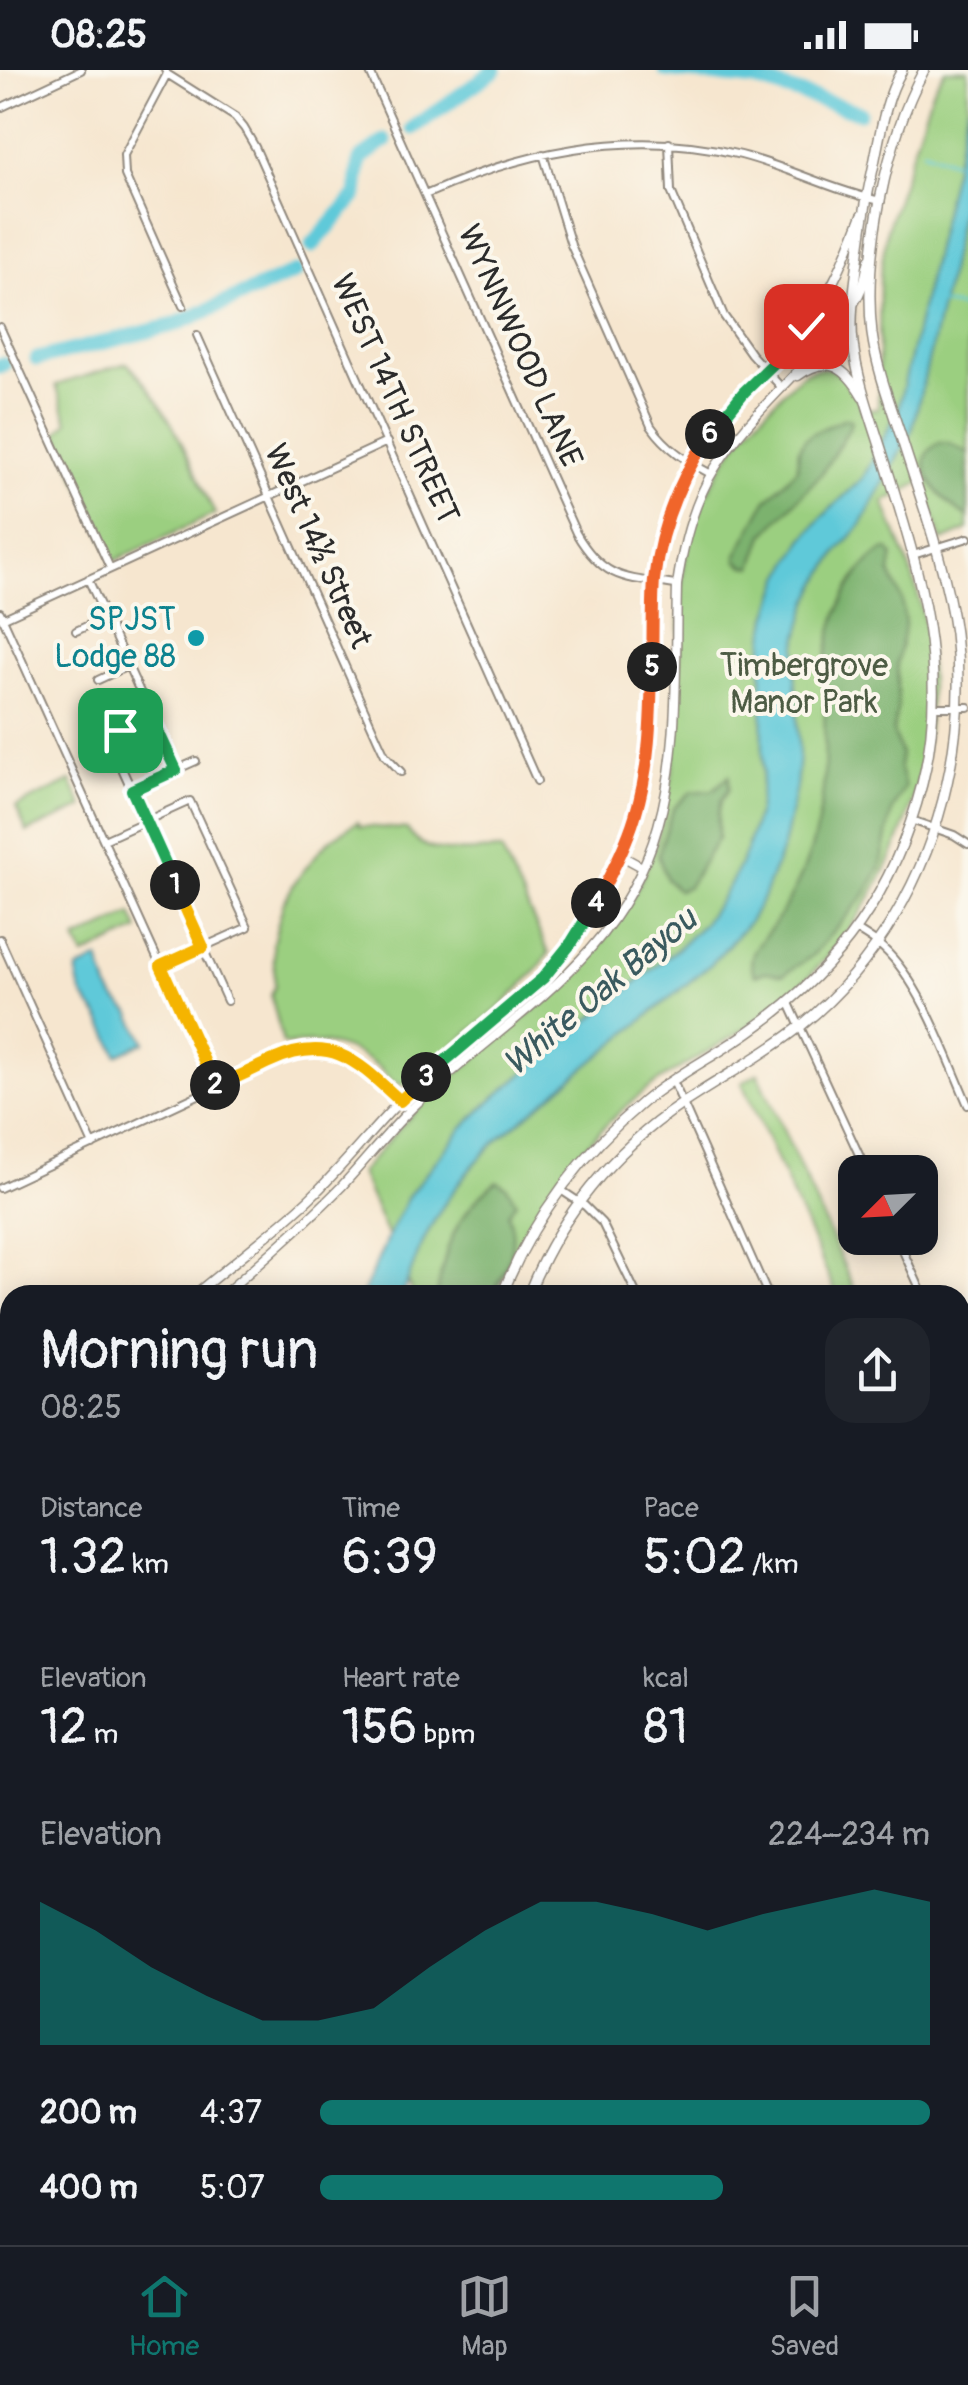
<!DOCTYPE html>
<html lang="en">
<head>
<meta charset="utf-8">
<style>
	:root { --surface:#171b24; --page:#20242c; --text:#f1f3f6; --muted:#9ea1a6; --line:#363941; --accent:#0f766e }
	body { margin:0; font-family:Pangolin,sans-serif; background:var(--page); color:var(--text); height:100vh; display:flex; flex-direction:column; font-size:38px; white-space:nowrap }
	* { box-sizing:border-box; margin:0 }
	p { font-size:32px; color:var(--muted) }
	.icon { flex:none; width:55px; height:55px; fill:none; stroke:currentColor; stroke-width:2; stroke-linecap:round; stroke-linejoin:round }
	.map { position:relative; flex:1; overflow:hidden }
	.drawer { position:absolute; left:0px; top:1215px; width:970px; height:960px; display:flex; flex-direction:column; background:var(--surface); border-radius:30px 30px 0 0; box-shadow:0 5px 25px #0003 }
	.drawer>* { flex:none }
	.needle { width:65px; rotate:246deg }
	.fabs { position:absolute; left:838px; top:1085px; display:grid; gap:20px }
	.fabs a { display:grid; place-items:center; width:100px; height:100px; border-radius:20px; background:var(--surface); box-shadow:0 5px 25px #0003; font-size:50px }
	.pin { position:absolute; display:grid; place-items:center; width:85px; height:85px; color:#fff; margin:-42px; border-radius:20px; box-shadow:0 5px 15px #0006 }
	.km { position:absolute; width:50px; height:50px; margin:-25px; border-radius:50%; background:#222; color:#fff; font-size:28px; line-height:50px; text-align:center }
	.round { display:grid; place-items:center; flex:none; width:105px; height:105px; border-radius:30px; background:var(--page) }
	.head { display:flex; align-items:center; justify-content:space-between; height:170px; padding:0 40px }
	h1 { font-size:55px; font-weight:600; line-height:75px }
	.figures { display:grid; grid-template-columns:repeat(3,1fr); gap:15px; height:170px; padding:10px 40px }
	.figures div { display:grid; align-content:center }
	.figures b { font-size:50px; font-weight:600 }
	.figures small { font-size:28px; font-weight:400 }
	.figures p { font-size:28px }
	.chart { height:280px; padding:20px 40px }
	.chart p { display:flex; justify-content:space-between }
	.chart svg { width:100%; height:180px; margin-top:10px; fill:var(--accent); opacity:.7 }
	ul { padding:0 40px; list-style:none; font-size:32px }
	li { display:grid; grid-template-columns:160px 120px 1fr; align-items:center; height:75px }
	li i { height:25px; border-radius:12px; background:var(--accent) }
	.status { display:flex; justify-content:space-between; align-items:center; height:70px; padding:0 50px; background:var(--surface); direction:ltr }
	.status svg { height:28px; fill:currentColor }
	.tab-bar { display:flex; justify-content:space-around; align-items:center; height:140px; border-top:2px solid var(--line); background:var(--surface); font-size:28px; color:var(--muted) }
	.tab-bar a { display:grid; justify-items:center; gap:5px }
	.tab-bar .on { color:var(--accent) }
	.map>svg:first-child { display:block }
	.green { fill:#9bcf80; stroke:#637d56; stroke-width:2.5 }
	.forest { fill:#7cb26e; stroke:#546e4c; stroke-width:2.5 }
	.water { fill:#5ec9d9; stroke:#447a82; stroke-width:2.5 }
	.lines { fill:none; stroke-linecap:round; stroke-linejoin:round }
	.stream { stroke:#5ec9d9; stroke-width:2.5 }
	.river { stroke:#5ec9d9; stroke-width:15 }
	.minor-casing { stroke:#90887d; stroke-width:10 }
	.tertiary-casing { stroke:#90887d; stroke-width:11 }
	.secondary-casing { stroke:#90887d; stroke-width:12 }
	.minor { stroke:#fff; stroke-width:6 }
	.tertiary { stroke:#fff; stroke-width:8 }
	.secondary { stroke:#fff; stroke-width:9 }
	.split-1-casing { stroke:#fff; stroke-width:20 }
	.split-2-casing { stroke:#fff; stroke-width:20 }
	.split-3-casing { stroke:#fff; stroke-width:20 }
	.split-4-casing { stroke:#fff; stroke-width:20 }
	.split-5-casing { stroke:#fff; stroke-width:20 }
	.split-6-casing { stroke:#fff; stroke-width:20 }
	.split-7-casing { stroke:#fff; stroke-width:20 }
	.split-1 { stroke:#22a559; stroke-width:12 }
	.split-2 { stroke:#f5b400; stroke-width:12 }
	.split-3 { stroke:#f5b400; stroke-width:12 }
	.split-4 { stroke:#22a559; stroke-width:12 }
	.split-5 { stroke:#f0652b; stroke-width:12 }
	.split-6 { stroke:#f0652b; stroke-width:12 }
	.split-7 { stroke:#22a559; stroke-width:12 }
	.culture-dot { fill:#0f9aa8; stroke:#fbf7ec; stroke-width:4 }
	.labels { text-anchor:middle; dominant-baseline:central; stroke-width:8; stroke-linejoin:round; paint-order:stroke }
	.street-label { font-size:32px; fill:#2b2b2b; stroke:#fbf7ec }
	.culture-label { font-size:32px; fill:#0d838f; stroke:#fbf7ec; text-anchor:end }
	.park-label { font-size:32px; fill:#4d5c44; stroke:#fbf7ec }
	.water-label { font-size:35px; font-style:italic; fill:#3a5a5f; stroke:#fbf7ec }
</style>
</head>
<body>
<div class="status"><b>08:25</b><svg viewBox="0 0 49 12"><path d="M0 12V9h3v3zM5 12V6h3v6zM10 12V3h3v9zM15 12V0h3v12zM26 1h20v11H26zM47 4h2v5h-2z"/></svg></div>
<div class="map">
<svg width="968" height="2175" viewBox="0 0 968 2175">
	<rect width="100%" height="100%" fill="#fbf7ec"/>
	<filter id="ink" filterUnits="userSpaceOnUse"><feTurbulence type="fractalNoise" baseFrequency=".01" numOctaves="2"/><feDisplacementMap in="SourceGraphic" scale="20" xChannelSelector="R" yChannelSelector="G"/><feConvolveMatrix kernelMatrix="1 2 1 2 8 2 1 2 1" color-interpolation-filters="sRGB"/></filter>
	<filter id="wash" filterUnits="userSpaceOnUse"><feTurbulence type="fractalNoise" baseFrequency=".0048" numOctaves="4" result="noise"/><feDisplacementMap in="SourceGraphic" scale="40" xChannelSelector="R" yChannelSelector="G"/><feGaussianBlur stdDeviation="2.25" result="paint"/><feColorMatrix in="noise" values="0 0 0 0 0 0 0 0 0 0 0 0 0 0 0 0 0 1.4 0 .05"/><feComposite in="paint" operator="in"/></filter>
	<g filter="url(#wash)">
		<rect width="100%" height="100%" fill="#f6e6cf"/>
		<path class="green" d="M945,0H968V460L942,471L923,411L884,432C896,464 912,498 920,532C955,677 894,839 780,933C742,964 699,985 659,1011C582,1064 531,1141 496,1225H413L360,1103C382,1078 403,1052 427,1030C504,959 596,906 642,808C676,734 678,664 679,585C680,547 679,509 689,472C704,417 734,370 775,331C785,322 796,306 809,301C838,290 856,315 862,340L878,339L880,205L887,159L932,21Z
			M127,293C169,334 190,392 215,444L114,491L57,364L68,352L56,315Z
			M71,711L83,737L27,762L16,737Z
			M357,752L360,756L407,759C425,790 470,780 501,780L549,883L538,899L501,937L405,1015C392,1015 388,1006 379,998C351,975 322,969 287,975L283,973L271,925L275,916L273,873L283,834L295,812L320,780L330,770Z
			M132,844L139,860L84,886L76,870Z
			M758,1003L857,1225H837L742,1013Z
			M0,1582L10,1597V1740L0,1757Z
			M778,2165H930L908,2175H756Z"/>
		<path class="forest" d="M845,348L851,350L849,359L822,403L764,465L753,497L745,496L737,490V485L766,431L797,399L799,379L804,370L813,363Z
			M939,373H949L968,383V447C946,436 903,392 939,373Z
			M888,479L893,485L890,502L902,530L905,554L897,593L898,635L893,662L901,684L899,697L905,716L892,740L881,796L865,825L812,886L783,905L766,902L755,905C751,898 750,893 753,884C758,873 768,863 775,853C786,836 796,818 804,799C815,771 822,740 824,710C828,638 813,573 855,509C863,498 876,483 888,479Z
			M729,706V719L721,731L718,745V768L688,817L678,820L667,810L658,785L673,739L691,722L713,720Z
			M497,1111L507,1117L516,1132L508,1144C520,1175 506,1198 492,1225H437C445,1176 456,1143 497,1111Z"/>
		<path class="water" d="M968,35V103L948,207L912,360L861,455L839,480L825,502L809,532L803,552L797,574L795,600L799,685L796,717L783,777L763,828L749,852L711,894L496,1071C464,1103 437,1139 419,1181C413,1195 409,1211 401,1225H362L391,1160L409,1125L464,1056L496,1026L676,880L703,854L719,832L732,811L746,781L758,741L763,702L762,586L768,547L782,507L803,470L821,448L863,408L898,340Z
			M99,889L108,918L115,929L130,942L145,972L117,985C112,972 106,958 98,946C86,930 77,922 78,900Z"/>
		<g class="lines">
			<path class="stream" d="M923,80L954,92
				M940,234L968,239
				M0,2159L10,2156"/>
			<path class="river" d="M665,0L756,10L859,42
				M413,58L495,0
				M312,176L356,125L360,89L385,71
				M37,289L174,255L296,202
				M0,296L4,294"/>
		</g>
	</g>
	<g filter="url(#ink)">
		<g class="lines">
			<g class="minor-casing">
				<path id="minor" d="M165,0L167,4L235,47L244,58L255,77L537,711
					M369,0L576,463C604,511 626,508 677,515
					M167,4L124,85L125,105L183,236
					M0,38L81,0
					M669,73L671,121L724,246L751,284L782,318
					M543,84L571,175L651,356C667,379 687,391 711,404
					M425,125C525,80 633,58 741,85C788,97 833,121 881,131
					M0,257L110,498
					M197,265L378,670L385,685L401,702
					M913,485L968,468
					M88,509L176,700
					M0,542L215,1016
					M2,549L387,372
					M76,561L106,547
					M98,610L128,596
					M933,637H968
					M121,660L151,646
					M120,694L227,931
					M131,720L196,691
					M911,750L954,765L968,774
					M104,770L190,731L248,857L161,896
					M857,860C866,866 875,871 883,878C921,912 947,987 968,1035
					M0,869L93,1075
					M789,933L867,1102
					M673,1011L768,1225
					M0,1118L277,988C349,970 362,993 410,1040
					M561,1120L585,1136L602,1153L637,1225
					M897,1168L923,1225
					M960,1306L968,1324
					M960,1384L968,1380
					M960,1650L968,1668
					M960,1939L968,1957
					M416,2165L421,2175
					M529,2165L533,2175
					M641,2165L646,2175
					M765,2165L766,2166"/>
			</g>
			<g class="tertiary-casing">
				<path id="tertiary" d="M798,306C828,284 846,298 862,326
					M620,785L642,797
					M194,1225C232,1193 273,1163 310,1128C345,1095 374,1056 408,1023C445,988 487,959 524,926C578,877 625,796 641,725C663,627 637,521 675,426C687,399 702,370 721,348C747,317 778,291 804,259C830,226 847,184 862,145
					M223,1225C263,1190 304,1155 341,1117C365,1091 387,1063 412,1038C506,946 619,894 658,756C680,679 675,594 677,515C683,474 693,433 715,398C748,345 798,307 835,258C844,246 856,234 861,220C865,211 866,200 869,190
					M0,1464L10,1447
					M0,1505L10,1487"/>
			</g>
			<g class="secondary-casing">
				<path id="secondary" d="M502,1225C532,1150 581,1084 643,1032C675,1005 715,986 750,961C840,899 895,820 922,714C952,595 917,495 882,382C871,347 857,309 853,273C850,248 854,223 857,198C861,167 864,138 871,108C879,73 883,32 902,0
					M528,1225C559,1147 612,1081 682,1034C722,1007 765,985 802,955C876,895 927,806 947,713C958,664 961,613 955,563C947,501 922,433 903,373C892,338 877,301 872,264C863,184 886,70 924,0
					M0,1547L10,1559
					M0,1568L10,1582
					M960,1680L968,1676
					M960,1694L968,1691
					M0,2061H10
					M0,2080H10
					M98,2165L100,2175
					M121,2165L123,2175
					M274,2174L293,2166"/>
			</g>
			<use href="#minor" class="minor"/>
			<use href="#tertiary" class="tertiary"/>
			<use href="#secondary" class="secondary"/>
		</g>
	</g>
	<g class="lines" filter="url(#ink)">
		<g class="split-1-casing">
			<path id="split-1" d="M120,660L151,646L176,700L132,720L175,815"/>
		</g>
		<g class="split-2-casing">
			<path id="split-2" d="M175,815L203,877L161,896L215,1015"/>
		</g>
		<g class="split-3-casing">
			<path id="split-3" d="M215,1015C232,1011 253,999 271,991C332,963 358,992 400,1031L426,1007"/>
		</g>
		<g class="split-4-casing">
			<path id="split-4" d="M426,1007L543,908L572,872L596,833"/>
		</g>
		<g class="split-5-casing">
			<path id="split-5" d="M596,833C610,805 626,776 635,746C650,698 651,648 652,597"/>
		</g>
		<g class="split-6-casing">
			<path id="split-6" d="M652,597C653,568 652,539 654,510C660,457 680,408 710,364"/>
		</g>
		<g class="split-7-casing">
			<path id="split-7" d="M710,364L744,322L777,290L806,256"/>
		</g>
		<use href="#split-1" class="split-1"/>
		<use href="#split-2" class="split-2"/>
		<use href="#split-3" class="split-3"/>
		<use href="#split-4" class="split-4"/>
		<use href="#split-5" class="split-5"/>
		<use href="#split-6" class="split-6"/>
		<use href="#split-7" class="split-7"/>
	</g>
	<circle class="culture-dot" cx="196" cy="568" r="10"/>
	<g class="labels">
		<g class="street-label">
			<text transform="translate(520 276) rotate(66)">WYNNWOOD LANE</text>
			<text transform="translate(395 329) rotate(66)">WEST 14TH STREET</text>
			<text transform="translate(318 476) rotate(66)">West 14½ Street</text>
		</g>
		<g class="culture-label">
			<text x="176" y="550">SPJST<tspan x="176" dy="37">Lodge 88</tspan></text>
		</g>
		<g class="park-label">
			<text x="804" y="596">Timbergrove<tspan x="804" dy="37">Manor Park</tspan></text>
		</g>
		<g class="water-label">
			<text transform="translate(600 922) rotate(-40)">White Oak Bayou</text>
		</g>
	</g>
</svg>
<div class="fabs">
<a><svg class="needle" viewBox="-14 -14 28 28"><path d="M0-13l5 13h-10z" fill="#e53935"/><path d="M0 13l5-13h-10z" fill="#9ea1a6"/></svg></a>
</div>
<div class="pin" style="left:120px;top:660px;background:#1e9e55"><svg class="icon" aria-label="arrive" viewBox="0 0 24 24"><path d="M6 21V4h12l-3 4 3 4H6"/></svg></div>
<div class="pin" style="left:806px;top:256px;background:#d93025"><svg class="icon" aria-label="check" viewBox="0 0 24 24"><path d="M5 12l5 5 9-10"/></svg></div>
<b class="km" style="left:175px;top:815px">1</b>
<b class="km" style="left:215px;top:1015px">2</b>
<b class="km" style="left:426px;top:1007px">3</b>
<b class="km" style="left:596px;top:833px">4</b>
<b class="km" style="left:652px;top:597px">5</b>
<b class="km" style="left:710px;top:364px">6</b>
<section class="drawer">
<div class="head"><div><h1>Morning run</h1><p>08:25</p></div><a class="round"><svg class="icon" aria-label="share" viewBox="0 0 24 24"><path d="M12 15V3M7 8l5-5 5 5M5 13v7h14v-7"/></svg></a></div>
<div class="figures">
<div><p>Distance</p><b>1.32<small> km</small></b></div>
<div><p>Time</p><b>6:39</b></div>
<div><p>Pace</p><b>5:02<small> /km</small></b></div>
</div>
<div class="figures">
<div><p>Elevation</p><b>12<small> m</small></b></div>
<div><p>Heart rate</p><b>156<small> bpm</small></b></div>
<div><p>kcal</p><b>81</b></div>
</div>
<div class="chart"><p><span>Elevation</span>224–234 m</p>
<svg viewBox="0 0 160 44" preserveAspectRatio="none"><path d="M0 44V9L10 16L20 25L30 32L40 38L50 38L60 35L70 25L80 16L90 9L100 9L110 12L120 16L130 12L140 9L150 6L160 9V44z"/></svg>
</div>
<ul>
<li><b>200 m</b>4:37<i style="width:100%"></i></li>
<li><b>400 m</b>5:07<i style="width:66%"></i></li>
</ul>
</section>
</div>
<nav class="tab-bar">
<a class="on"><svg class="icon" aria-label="home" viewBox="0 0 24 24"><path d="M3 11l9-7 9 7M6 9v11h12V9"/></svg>Home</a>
<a><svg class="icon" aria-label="map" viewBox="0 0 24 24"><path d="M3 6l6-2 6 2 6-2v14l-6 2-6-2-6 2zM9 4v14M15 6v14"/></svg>Map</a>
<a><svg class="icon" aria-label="saved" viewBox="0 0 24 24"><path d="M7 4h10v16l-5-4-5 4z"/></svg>Saved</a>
</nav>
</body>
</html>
